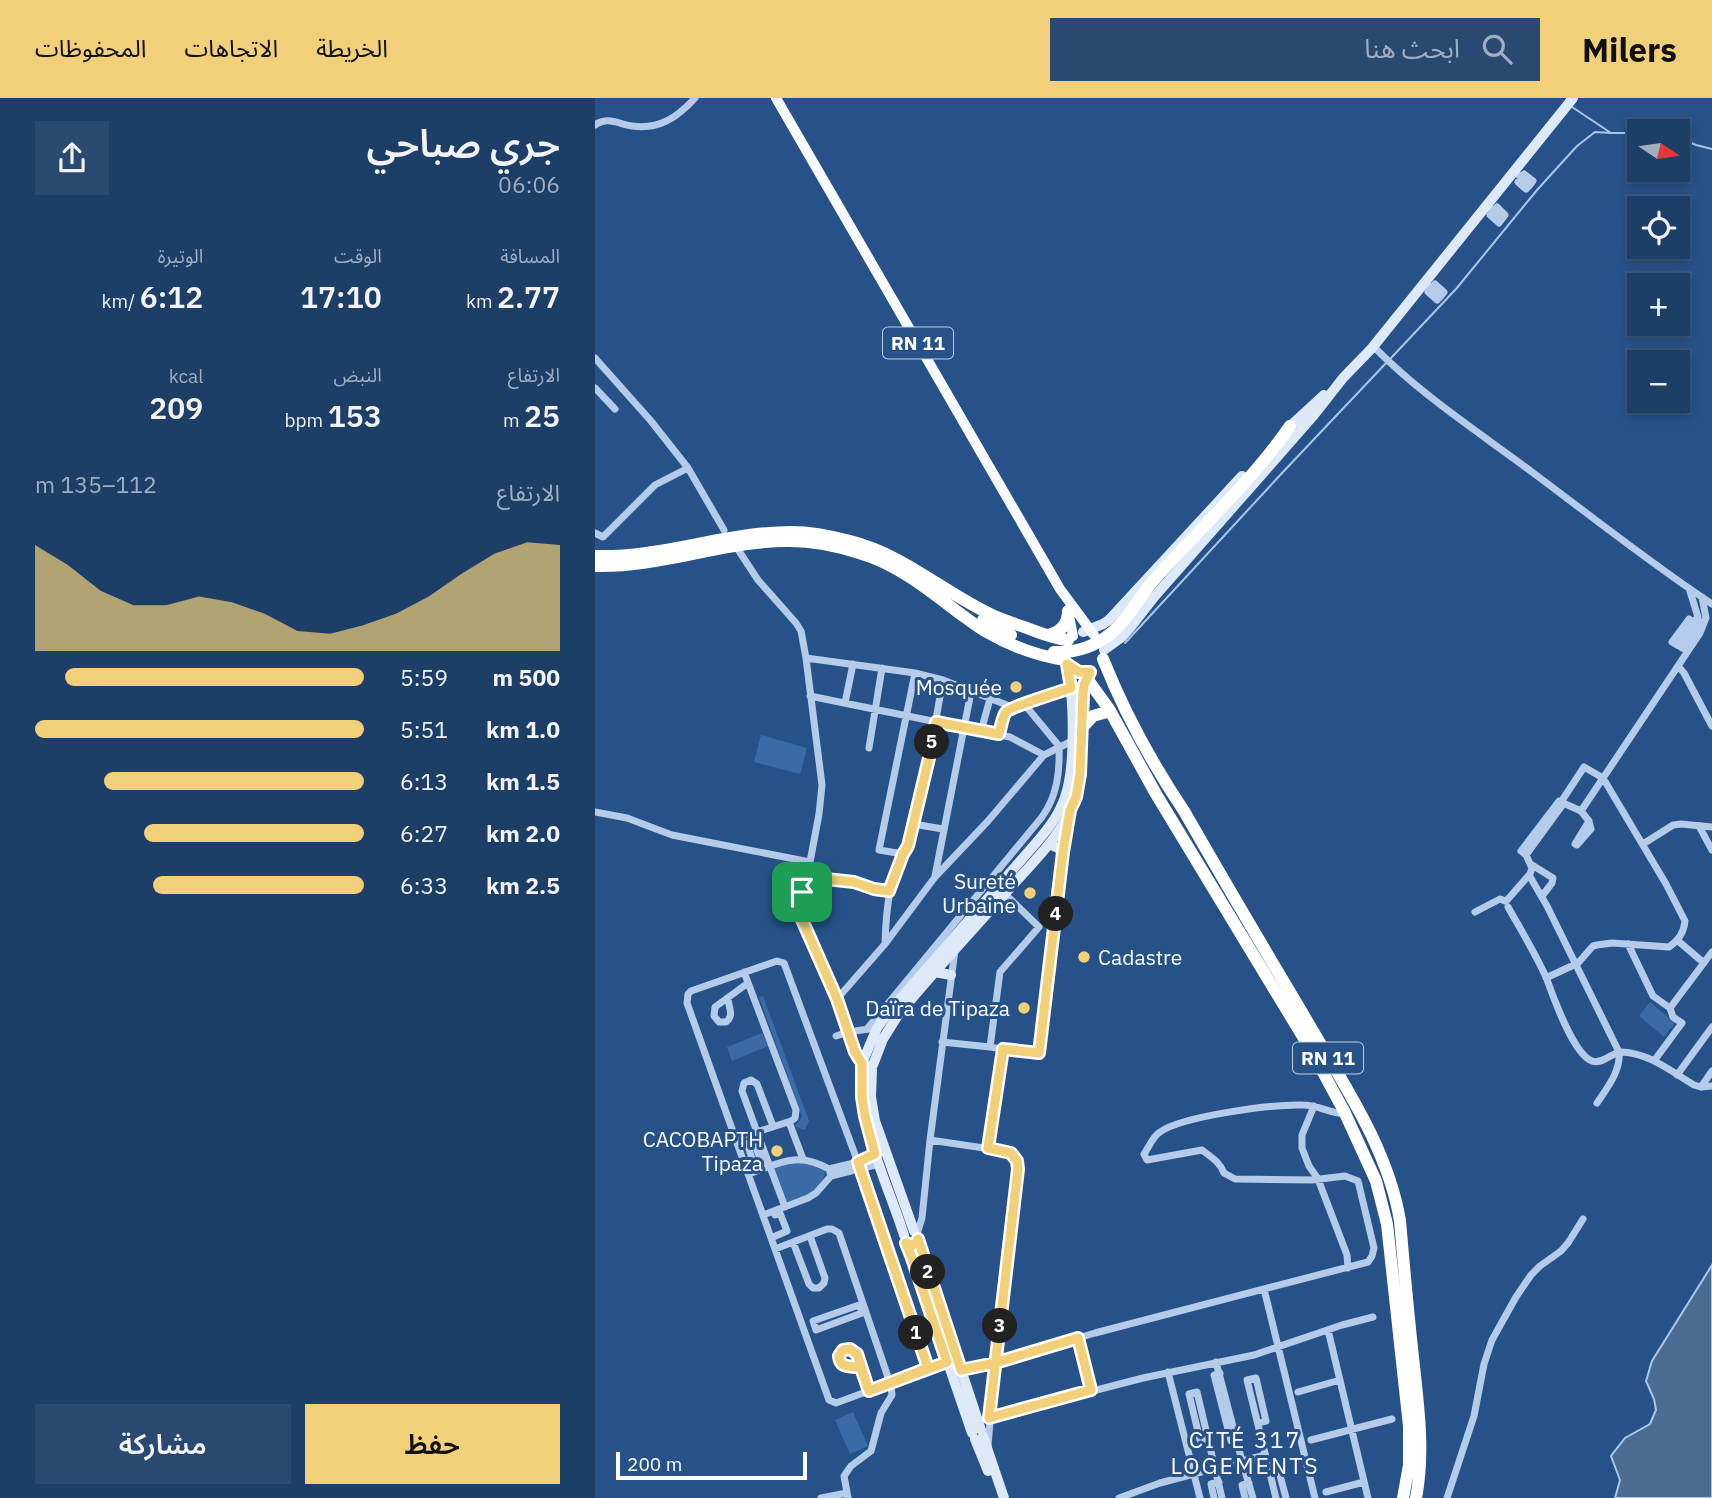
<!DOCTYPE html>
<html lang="ar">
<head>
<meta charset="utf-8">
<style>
	:root { --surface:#1d3e67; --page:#2a4970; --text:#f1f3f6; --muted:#a0aec0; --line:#3b577b; --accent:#f2cf79 }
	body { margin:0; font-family:"IBM Plex Sans","Noto Sans Arabic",sans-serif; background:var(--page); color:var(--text); direction:rtl; height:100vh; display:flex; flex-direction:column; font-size:26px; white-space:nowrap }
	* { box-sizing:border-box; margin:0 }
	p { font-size:23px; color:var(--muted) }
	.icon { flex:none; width:38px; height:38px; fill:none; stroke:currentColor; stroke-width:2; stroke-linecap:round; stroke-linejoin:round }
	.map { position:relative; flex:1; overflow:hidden; direction:ltr }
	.side { display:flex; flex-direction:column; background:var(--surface); width:595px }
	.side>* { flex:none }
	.needle { width:46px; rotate:103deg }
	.buttons { position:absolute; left:1032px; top:21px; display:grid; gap:14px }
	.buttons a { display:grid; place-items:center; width:63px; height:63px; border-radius:0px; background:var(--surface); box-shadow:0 4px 10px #0003,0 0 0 2px var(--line); font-size:35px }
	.scale { position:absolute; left:21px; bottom:18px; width:191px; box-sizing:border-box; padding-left:7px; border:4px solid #fff; border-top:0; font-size:19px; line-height:24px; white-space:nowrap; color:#fff; -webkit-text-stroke:5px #275289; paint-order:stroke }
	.pin { position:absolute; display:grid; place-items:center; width:60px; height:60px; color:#fff; margin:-30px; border-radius:14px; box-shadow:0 4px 10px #0006 }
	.km { position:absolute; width:35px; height:35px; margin:-18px; border-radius:50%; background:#222; color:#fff; font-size:19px; line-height:35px; text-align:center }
	.round { display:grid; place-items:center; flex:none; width:74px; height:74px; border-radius:0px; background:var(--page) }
	.head { display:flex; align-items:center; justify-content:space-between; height:119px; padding:0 35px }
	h1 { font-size:38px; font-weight:600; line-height:52px }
	.metrics { display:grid; grid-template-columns:repeat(3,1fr); gap:10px; height:119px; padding:7px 35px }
	.metrics div { display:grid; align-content:center }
	.metrics b { font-size:30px; font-weight:600 }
	.metrics small { font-size:19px; font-weight:400 }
	.metrics p { font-size:19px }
	.chart { height:196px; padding:14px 35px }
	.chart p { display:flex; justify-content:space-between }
	.chart svg { width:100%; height:126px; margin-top:7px; fill:var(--accent); opacity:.7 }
	.action { display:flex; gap:14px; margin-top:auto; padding:14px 35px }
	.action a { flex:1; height:80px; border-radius:0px; background:var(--accent); color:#111; font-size:28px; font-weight:600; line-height:80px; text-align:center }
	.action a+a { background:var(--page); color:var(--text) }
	ul { padding:0 35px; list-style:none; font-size:23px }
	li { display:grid; grid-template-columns:112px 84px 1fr; align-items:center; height:52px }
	li i { height:18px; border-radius:9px; background:var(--accent) }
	header { display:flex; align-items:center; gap:42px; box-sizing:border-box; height:98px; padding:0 35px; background:var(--accent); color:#111 }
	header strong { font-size:33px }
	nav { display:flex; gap:38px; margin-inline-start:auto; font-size:24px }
	.search { width:490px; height:63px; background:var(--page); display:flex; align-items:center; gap:18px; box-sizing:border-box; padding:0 24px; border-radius:0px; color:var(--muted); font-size:26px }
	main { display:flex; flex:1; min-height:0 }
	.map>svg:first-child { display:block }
	.green { fill:#3b6ba6 }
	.water { fill:#4c6b92; stroke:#a8c7ea; stroke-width:2 }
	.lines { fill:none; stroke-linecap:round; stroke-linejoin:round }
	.stream { stroke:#a8c7ea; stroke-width:2 }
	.street { stroke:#b4cce9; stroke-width:7 }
	.secondary { stroke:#dee9f8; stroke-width:10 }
	.primary { stroke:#f7fafe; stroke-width:10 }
	.highway { stroke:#fff; stroke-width:12 }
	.route-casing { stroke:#fff; stroke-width:14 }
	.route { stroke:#f2cf79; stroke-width:9 }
	.poi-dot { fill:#f2cf79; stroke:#275289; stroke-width:2.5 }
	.labels { text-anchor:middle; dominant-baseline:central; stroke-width:6; stroke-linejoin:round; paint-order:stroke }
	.shield { fill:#275289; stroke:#becbdc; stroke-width:2 }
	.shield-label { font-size:19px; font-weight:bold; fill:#fff }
	.poi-label { font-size:21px; fill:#fff; stroke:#275289; text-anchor:end }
	.neighbourhood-label { font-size:23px; letter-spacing:2px; fill:#fff; stroke:#275289 }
</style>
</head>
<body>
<header>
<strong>Milers</strong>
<div class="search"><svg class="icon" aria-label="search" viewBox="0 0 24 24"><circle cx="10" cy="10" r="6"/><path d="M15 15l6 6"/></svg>ابحث هنا</div>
<nav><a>الخريطة</a><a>الاتجاهات</a><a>المحفوظات</a></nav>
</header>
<main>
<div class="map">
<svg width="1117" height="1400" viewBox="0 0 1117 1400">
	<rect width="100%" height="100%" fill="#275289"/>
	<path class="green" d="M166,637L212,650L205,676L159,664Z
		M168,898L214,1023L210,1032L199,1028L205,1023L207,1018L164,899Z
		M1055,904L1080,925L1069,939L1044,918Z
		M167,935L173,948L137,963L132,949Z
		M198,1064H202L230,1070C231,1091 208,1099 191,1104L179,1071Z
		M258,1314L273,1348L255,1356L240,1322Z"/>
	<path class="water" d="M1117,1167V1400H1020L1025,1382L1016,1358L1030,1340L1055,1326L1061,1312L1059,1301L1051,1283L1057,1263Z"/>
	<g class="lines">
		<path class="stream" d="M977,9L1016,35H1045
			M1051,33L1057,32L1072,33
			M1083,39L1101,47L1117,51
			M796,260L861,191L942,92L982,48L1000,34L1016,35
			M530,545L688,374L792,264"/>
		<path class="street" d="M0,27C13,18 23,26 37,28C64,32 83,19 100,0
			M919,73L935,87L931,91L923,84L929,76L938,83L935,87
			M891,107C896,111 902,116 907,121L904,125L895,117L902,109L910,117L907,121
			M829,184L845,199L842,202L833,194L840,186L849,194L845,199
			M778,248C826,297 882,333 937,374C996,418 1055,465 1117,506
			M0,260L56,323L93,370L129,432
			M0,290L20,311
			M0,435L8,439L60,387L93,370
			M144,453L163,482L201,525L206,533L211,560L227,687L224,716L215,764L204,803V813L207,824L242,901L258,950L267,965
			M1094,490L1103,519L1104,529
			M1083,547L1100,522
			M1087,550L1099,532V525L1094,521L1077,544C1082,547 1088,550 1093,553
			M211,560L320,575L348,582L417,609L430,607L476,590
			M1083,568L1089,575L1117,628
			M215,598L415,639L449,657
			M250,605L258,566
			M386,633L395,601
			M404,637L410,614L417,609
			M274,650L287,570
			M966,704L986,713L1105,535L1111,520L1107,499
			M986,713L994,723L996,731L982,747L980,746L994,723
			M0,714L32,720L77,737L215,764
			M318,726L348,731
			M1104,728L1117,752
			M1048,746L1078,727L1086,726L1117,729
			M308,756L284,752L320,575
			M931,757L926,753L964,703L966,704L989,669L1008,680L1071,786L1090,823C1089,834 1083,843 1074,849L1017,845L1002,847L998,848L983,865L951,880
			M937,767L958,780L957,785L947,798
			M934,777L952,808L1024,954C1026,973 1012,990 1002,1005
			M340,778L376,594
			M212,779L259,784L279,791L294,793
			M913,809C926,832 940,855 951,879C958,898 978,956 997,963C1007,967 1017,954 1027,954C1054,955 1077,974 1099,987L1106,989L1117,988
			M880,814L905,801L910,803L913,801L935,776L937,770L931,757L969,705
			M1082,842L1109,865
			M290,846C291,811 294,778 313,749L334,660L348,582
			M1033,846L1058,898L1075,910
			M149,874L201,1012L200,1020L196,1023L162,1034L147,993L149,985L156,982L162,986L178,1028
			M133,900C133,909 140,917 131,924H124L119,918L120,909L153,885
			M242,901L290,846L340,779L393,723L449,657L477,643
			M272,931L447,719C462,698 465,675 464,648L430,607
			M241,938L253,934L274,931
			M347,944L395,949
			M408,951L395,949L405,874L444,829L410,796
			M1059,963L1087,925L1078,919L1075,910L1117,854
			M1082,977L1117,929
			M1106,989L1117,973
			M719,1008L707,1037V1050L714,1068L723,1081L752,1157L753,1170
			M194,1024L208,1061
			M141,1040L162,1034L190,1109
			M164,1041L159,1043L166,1064L172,1062
			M335,1042L360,852
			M143,1048L152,1045L159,1067L151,1069
			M393,1050L408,951L444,955L468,754L474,719
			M234,1071L263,1064L280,1056
			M153,1076C185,1065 202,1053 234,1071L236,1078L221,1095L213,1100L168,1117
			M236,1078L284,1066
			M322,1136L327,1120L335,1042L409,1053C419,1055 422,1062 423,1071L400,1264L393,1348
			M176,1140L192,1133L185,1115L180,1117
			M198,1144L214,1186L218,1190H224L229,1185L230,1180L215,1138
			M180,1151L232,1131H237L244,1135L296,1288L297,1297L286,1315L276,1353L256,1368L249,1378L253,1400
			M669,1191L720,1400
			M266,1211L267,1215L221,1232L218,1223L264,1207L266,1211L269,1210
			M733,1232L773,1400
			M483,1240L496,1292
			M621,1264L647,1363L658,1400
			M333,1270L265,1070L189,865L182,863L96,893L93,896L92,905L234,1302L241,1305L352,1264
			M266,1271C258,1267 248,1272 244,1261L246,1254C251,1249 258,1250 262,1256L274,1293
			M366,1272L400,1264L500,1235L773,1164L777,1158L779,1150L763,1083L750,1078L717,1082L640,1081L629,1075C625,1064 616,1059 607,1052L552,1062L549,1056C554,1049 558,1038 565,1034C587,1018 679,1006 708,1007C723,1007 734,1015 750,1016
			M573,1274L605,1400
			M625,1275L619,1277L636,1343L642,1342
			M703,1294L745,1282
			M390,1321L548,1280L659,1257L747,1227L778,1219
			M663,1325L671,1323L661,1280L652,1282L681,1400
			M613,1340L605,1342L594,1296L602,1294L627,1400
			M716,1342L797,1321
			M674,1372L683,1370L691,1400
			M731,1394L769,1384
			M226,1400L252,1395
			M524,1400L565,1385L670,1357
			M619,1400L616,1386L624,1384
			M650,1400L647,1387L654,1385
			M852,1400L879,1318L889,1266L897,1242L921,1199L936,1177L945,1168L966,1153L973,1145L988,1121"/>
		<path class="secondary" d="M691,332L729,297
			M488,534L508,526L514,522L647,378
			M509,552L527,539L535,530L560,498L719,317L748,280L777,250L978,0
			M454,746L463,750L468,754
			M340,874L356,877
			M268,963L282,930L292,916L441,745C453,731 464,717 470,699C481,668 479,599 472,566
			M278,967L288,941L303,917C339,873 378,832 416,789C440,762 469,735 481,699C494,659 476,612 495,574
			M267,972C263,1030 292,1083 309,1137
			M277,972L276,999L280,1023L319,1133
			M323,1141L386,1332
			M311,1145L317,1160L377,1335
			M388,1338L409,1400
			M380,1341L393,1373"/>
		<path class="primary" d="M181,0L465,491L499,537
			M473,513L478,538"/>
		<path class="highway" d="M0,458C67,460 130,434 197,434C216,434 236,438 255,443C308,456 348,494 397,517C408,522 420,526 432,530C445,535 459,541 473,542
			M0,468C66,470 131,442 196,443C219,443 242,448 264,455C302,466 333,491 364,515C373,521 381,528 390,533C414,547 443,558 470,562
			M388,522L416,537
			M453,537C466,534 473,526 473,513
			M459,554C479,555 499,549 515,536C533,522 544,499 559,482C604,431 656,384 695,328
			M508,561C530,616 556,664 589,713C628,781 668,849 708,916C745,981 793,1049 805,1123C809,1169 813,1214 818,1259C823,1306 830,1353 821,1400
			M488,575L514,611L561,696L716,952L749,1013L781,1083L792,1126L814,1328V1367L808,1400
			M486,631L498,618L515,613"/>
	</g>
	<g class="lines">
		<g class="route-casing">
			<path id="route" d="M207,794L204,813L208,824L242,901L260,954L267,965V999L270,1018L280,1056L263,1064L333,1270L274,1293L266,1270C257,1267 245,1272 244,1258L248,1252L255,1251L262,1256L274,1293L352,1264L317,1160L311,1145L317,1147L321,1145L323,1141L366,1272L400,1265L483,1240L496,1292L394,1320L423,1071L422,1063L416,1055L393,1050L408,951L444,955L468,754L475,712L481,699L485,676L488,596L489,587L495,574H484L472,566L476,590C467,593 413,610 411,614C407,619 406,630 404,636L341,624L334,660L313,748L308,756L294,793L279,791L259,784L212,779L207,794"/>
		</g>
		<use href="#route" class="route"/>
	</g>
	<g class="poi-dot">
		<circle cx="421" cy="589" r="7"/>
		<circle cx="435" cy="795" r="7"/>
		<circle cx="489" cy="859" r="7"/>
		<circle cx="429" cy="910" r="7"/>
		<circle cx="182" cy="1053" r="7"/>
	</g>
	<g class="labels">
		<g class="shield">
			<rect x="288" y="229.5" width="70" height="31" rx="5"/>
			<rect x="698" y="944.5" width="70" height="31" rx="5"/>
		</g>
		<g class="shield-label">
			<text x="323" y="245">RN 11</text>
			<text x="733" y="960">RN 11</text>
		</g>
		<g class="poi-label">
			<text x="407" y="589">Mosquée</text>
			<text x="421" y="783">Sureté<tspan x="421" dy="24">Urbaine</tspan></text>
			<text x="503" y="859" text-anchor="start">Cadastre</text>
			<text x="415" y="910">Daïra de Tipaza</text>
			<text x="168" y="1041">CACOBAPTH<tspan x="168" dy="24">Tipaza</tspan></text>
		</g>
		<g class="neighbourhood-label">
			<text x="650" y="1341">CITÉ 317<tspan x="650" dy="26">LOGEMENTS</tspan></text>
		</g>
	</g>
</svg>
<div class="buttons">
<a><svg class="needle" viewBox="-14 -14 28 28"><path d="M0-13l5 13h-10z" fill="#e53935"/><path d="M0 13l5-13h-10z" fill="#a0aec0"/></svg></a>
<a><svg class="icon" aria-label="locate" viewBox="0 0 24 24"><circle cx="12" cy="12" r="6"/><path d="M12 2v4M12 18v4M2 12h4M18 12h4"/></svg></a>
<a>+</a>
<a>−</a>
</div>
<div class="scale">200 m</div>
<div class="pin" style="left:207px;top:794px;background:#1e9e55"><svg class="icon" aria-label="arrive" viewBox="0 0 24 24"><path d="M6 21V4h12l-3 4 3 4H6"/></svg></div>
<b class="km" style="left:321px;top:1235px">1</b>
<b class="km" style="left:333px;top:1174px">2</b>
<b class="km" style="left:405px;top:1228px">3</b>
<b class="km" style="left:461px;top:816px">4</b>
<b class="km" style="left:337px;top:644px">5</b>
</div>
<section class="side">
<div class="head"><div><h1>جري صباحي</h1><p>06:06</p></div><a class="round"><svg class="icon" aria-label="share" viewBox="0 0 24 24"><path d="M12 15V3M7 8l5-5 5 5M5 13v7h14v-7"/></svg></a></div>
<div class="metrics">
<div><p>المسافة</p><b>2.77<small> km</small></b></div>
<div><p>الوقت</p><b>17:10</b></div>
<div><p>الوتيرة</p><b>6:12<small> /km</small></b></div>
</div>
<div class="metrics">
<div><p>الارتفاع</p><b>25<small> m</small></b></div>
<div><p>النبض</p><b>153<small> bpm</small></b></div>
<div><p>kcal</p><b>209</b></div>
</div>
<div class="chart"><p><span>الارتفاع</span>112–135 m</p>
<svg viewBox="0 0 160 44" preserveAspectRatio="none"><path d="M0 44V7L10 14L20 23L30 28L40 28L50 25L60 27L70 31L80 37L90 38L100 35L110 31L120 25L130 17L140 10L150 6L160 7V44z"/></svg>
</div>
<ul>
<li><b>500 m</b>5:59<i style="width:91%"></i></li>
<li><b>1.0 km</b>5:51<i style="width:100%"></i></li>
<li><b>1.5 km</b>6:13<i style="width:79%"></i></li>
<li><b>2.0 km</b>6:27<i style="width:67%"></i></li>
<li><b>2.5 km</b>6:33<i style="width:64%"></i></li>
</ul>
<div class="action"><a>حفظ</a><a>مشاركة</a></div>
</section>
</main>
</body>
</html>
